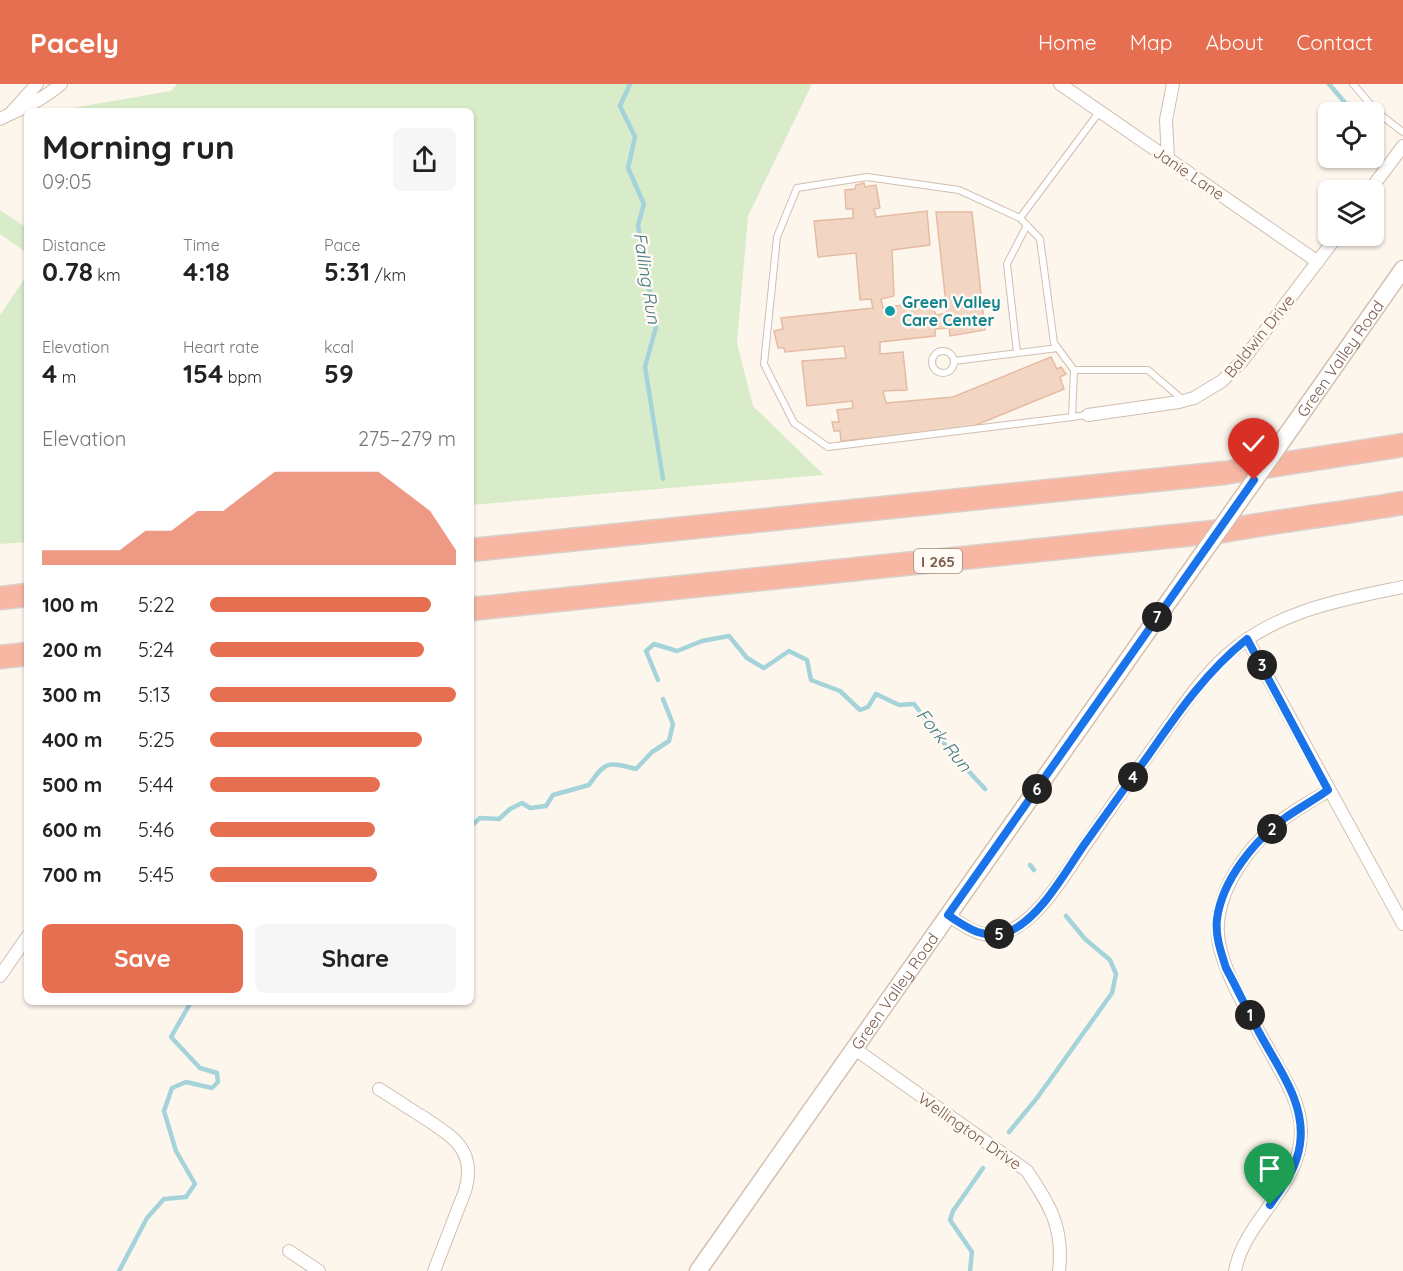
<!DOCTYPE html>
<html lang="en">
<head>
<meta charset="utf-8">
<style>
	:root { --surface:#fff; --page:#f6f6f6; --text:#222; --muted:#767676; --accent:#e76f51 }
	body { margin:0; font-family:Quicksand,sans-serif; background:var(--page); color:var(--text); height:100vh; display:flex; flex-direction:column; font-size:22px; white-space:nowrap }
	* { box-sizing:border-box; margin:0 }
	p { font-size:20px; color:var(--muted) }
	.icon { flex:none; width:33px; height:33px; fill:none; stroke:currentColor; stroke-width:2; stroke-linecap:round; stroke-linejoin:round }
	.map { position:relative; flex:1; overflow:hidden }
	.details { position:absolute; left:24px; top:24px; width:450px; height:897px; display:flex; flex-direction:column; background:var(--surface); border-radius:9px; box-shadow:0 2px 4px #0004 }
	.details>* { flex:none }
	.buttons { position:absolute; left:1318px; top:18px; display:grid; gap:12px }
	.buttons a { display:grid; place-items:center; width:66px; height:66px; border-radius:9px; background:var(--surface); box-shadow:0 2px 4px #0004; font-size:30px }
	.pin { position:absolute; display:grid; place-items:center; width:51px; height:51px; color:#fff; margin:-62px -26px; border-radius:50% 50% 50% 0; rotate:-45deg; box-shadow:0 0 6px #0007 }
	.pin .icon { rotate:45deg }
	.km { position:absolute; width:30px; height:30px; margin:-15px; border-radius:50%; background:#222; color:#fff; font-size:16px; line-height:30px; text-align:center }
	.round { display:grid; place-items:center; flex:none; width:63px; height:63px; border-radius:9px; background:var(--page) }
	.headline { display:flex; align-items:center; justify-content:space-between; height:102px; padding:0 18px }
	h1 { font-size:33px; font-weight:800; line-height:45px }
	.figures { display:grid; grid-template-columns:repeat(3,1fr); gap:9px; height:102px; padding:6px 18px }
	.figures div { display:grid; align-content:center }
	.figures b { font-size:26px; font-weight:800 }
	.figures small { font-size:16px; font-weight:400 }
	.figures p { font-size:16px }
	.chart { height:168px; padding:12px 18px }
	.chart p { display:flex; justify-content:space-between }
	.chart svg { width:100%; height:108px; margin-top:6px; fill:var(--accent); opacity:.7 }
	.primary-button { display:flex; gap:12px; margin-top:auto; padding:12px 18px }
	.primary-button a { flex:1; height:69px; border-radius:9px; background:var(--accent); color:#fff; font-size:24px; font-weight:800; line-height:69px; text-align:center }
	.primary-button a+a { background:var(--page); color:var(--text) }
	ul { padding:0 18px; list-style:none; font-size:20px }
	li { display:grid; grid-template-columns:96px 72px 1fr; align-items:center; height:45px }
	li i { height:15px; border-radius:8px; background:var(--accent) }
	header { display:flex; align-items:center; gap:36px; box-sizing:border-box; height:84px; padding:0 30px; background:var(--accent); color:#fff }
	header strong { font-size:28px }
	nav { display:flex; gap:33px; margin-inline-start:auto; font-size:21px }
	.map>svg:first-child { display:block }
	.green { fill:#d8ecc9 }
	.lines { fill:none; stroke-linecap:round; stroke-linejoin:round }
	.stream { stroke:#a5d3da; stroke-width:4.5 }
	.building { fill:#f3d5c3; stroke:#e6bba3; stroke-width:1.5 }
	.lane-casing { stroke:#d1beb0; stroke-width:8 }
	.street-casing { stroke:#d1beb0; stroke-width:14 }
	.secondary-casing { stroke:#d6c0b0; stroke-width:19 }
	.highway-casing { stroke:#dad1cd; stroke-width:25 }
	.lane { stroke:#fff; stroke-width:6 }
	.street { stroke:#fff; stroke-width:12 }
	.secondary { stroke:#fff; stroke-width:16 }
	.highway { stroke:#f7b7a3; stroke-width:22 }
	.secondary-bridge-casing { stroke:#d6c0b0; stroke-width:19; stroke-linecap:butt }
	.secondary-bridge { stroke:#fff; stroke-width:16 }
	.route-casing { stroke:#fff; stroke-width:12 }
	.route { stroke:#1a73e8; stroke-width:8 }
	.culture-dot { fill:#0f9aa8; stroke:#fffaf3; stroke-width:2 }
	.labels { text-anchor:middle; dominant-baseline:central; stroke-width:5; stroke-linejoin:round; paint-order:stroke }
	.shield { fill:#fffaf3; stroke:#a28b7f; stroke-width:1.5 }
	.shield-label { font-size:15px; font-weight:bold; fill:#7a5c4d }
	.street-label { font-size:16px; fill:#7a5c4d; stroke:#fffaf3 }
	.culture-label { font-size:16px; font-weight:bold; fill:#0d838f; stroke:#fffaf3; text-anchor:start }
	.water-label { font-size:18px; font-style:italic; fill:#437c86; stroke:#fffaf3 }
</style>
</head>
<body>
<header>
<strong>Pacely</strong>
<nav><a>Home</a><a>Map</a><a>About</a><a>Contact</a></nav>
</header>
<div class="map">
<svg width="1403" height="1187" viewBox="0 0 1403 1187">
	<rect width="100%" height="100%" fill="#fdf6ec"/>
	<path class="green" d="M177,0H812L748,132L737,259L753,322L824,391L471,421V27H54L171,7Z
		M0,126L27,144V169L0,150Z
		M27,191V458L0,460V231Z"/>
	<g class="lines">
		<path class="stream" d="M630,0L620,22L635,53L628,84L644,120L638,141L656,243L645,283L663,395
			M1329,0L1353,28
			M1374,51L1381,58
			M658,596L646,567L654,560L677,567L702,557L729,552L747,574L764,584L789,567L807,576L811,596L840,607L860,626L868,623L876,610L899,621L914,620L950,667L985,705
			M471,742L480,734L499,735L510,725L522,719L530,724L546,722L553,711L589,701C606,676 608,678 636,685L652,668L669,657L673,640L663,615
			M1030,781L1034,786
			M1009,1048L1037,1014L1112,909L1116,890L1110,876L1085,855L1066,832
			M119,1187L147,1134L164,1115L186,1113L195,1100L176,1067L164,1027L172,1004L186,998L212,1004L218,998L217,989L200,984L171,953L191,918
			M970,1187L972,1168L950,1136L953,1127L983,1084"/>
	</g>
	<path class="building" d="M864,99L865,103L876,101L880,124L874,125L876,133L927,127L930,161L892,166L894,212L881,215L883,224L930,217L936,231L947,229L936,128H972L985,246L950,252L949,244L935,245V252L880,258V270L903,268L907,306L883,307L886,319L953,313L1051,273L1057,285L1061,283L1066,290L1060,293L1064,305L964,346L841,357L840,347H834L832,338H839L837,326L853,324L852,317L807,322L802,277L846,274L844,262L785,268L784,264H778L774,247L783,245L781,234L873,224L871,215L860,216L856,169L818,173L814,137L853,134V125H846L845,106L855,105L856,101Z"/>
	<g class="lines">
		<g class="lane-casing">
			<path id="lane" d="M1353,0L1378,29L1403,48
				M1020,134L1100,27
				M932 278a11 11 0 1 1 22 0a11 11 0 1 1-22 0Z
				M1017,269L1007,180L1027,141
				M954,277L1058,264
				M1074,286H1148L1183,316
				M1072,333L828,363L794,339L764,280L777,153L797,104L867,93L959,106L1020,134L1040,155L1054,259L1074,286L1072,333L1087,331"/>
		</g>
		<g class="street-casing">
			<path id="street" d="M1060,0L1318,178
				M10,30C29,22 45,14 61,0
				M0,35L10,30L37,0
				M1168,74L1166,36L1173,0
				M1370,106L1403,62
				M1088,331L1179,318L1194,314L1222,297L1243,276L1337,152
				M1247,555L1403,840
				M948,831C964,842 981,855 1002,850C1039,839 1068,784 1090,754C1113,720 1137,686 1161,653C1181,625 1201,594 1227,571C1276,527 1340,516 1403,503
				M0,892L27,853
				M855,965L1027,1087C1050,1122 1064,1143 1059,1187
				M379,1005C394,1014 408,1024 423,1033C453,1053 477,1066 465,1107L434,1187
				M289,1167L319,1187
				M1235,1187C1245,1134 1303,1102 1301,1045C1300,1017 1282,990 1269,966C1254,939 1229,898 1221,868C1206,817 1246,762 1286,733C1299,724 1314,715 1328,707"/>
		</g>
		<g class="secondary-casing">
			<g id="secondary">
				<path id="s1" d="M1297,336L1403,185"/>
				<path id="s2" d="M698,1187L1169,517"/>
			</g>
		</g>
		<g class="highway-casing">
			<path id="highway" d="M471,466L1224,389L1403,361
				M0,514L27,511
				M471,525L1223,447C1283,436 1343,429 1403,419
				M0,573L27,570"/>
		</g>
		<use href="#lane" class="lane"/>
		<use href="#street" class="street"/>
		<use href="#secondary" class="secondary"/>
		<use href="#highway" class="highway"/>
		<g class="secondary-bridge-casing">
			<path id="secondary-bridge" d="M1169,517L1297,336"/>
		</g>
		<use href="#secondary-bridge" class="secondary-bridge"/>
	</g>
	<g class="lines">
		<g class="route-casing">
			<path id="route" d="M1254,396L948,831C968,845 986,857 1010,847C1040,834 1066,787 1084,761C1106,730 1128,700 1150,669C1179,627 1207,587 1247,555L1328,706C1314,716 1299,724 1285,734C1255,756 1222,796 1217,835C1215,852 1221,868 1226,884C1238,906 1248,928 1260,950C1278,984 1306,1019 1300,1060C1297,1084 1283,1102 1270,1121"/>
		</g>
		<use href="#route" class="route"/>
	</g>
	<circle class="culture-dot" cx="890" cy="227" r="6"/>
	<g class="labels">
		<rect class="shield" x="914" y="465" width="48" height="24" rx="4.5"/>
		<g class="shield-label">
			<text x="938" y="477">I 265</text>
		</g>
		<g class="street-label">
			<text transform="translate(1189 89) rotate(34)">Janie Lane</text>
			<text transform="translate(1259 252) rotate(-51)">Baldwin Drive</text>
			<text stroke="none"><textPath href="#s1" startOffset="75">Green Valley Road</textPath></text>
			<text stroke="none"><textPath href="#s2" startOffset="342">Green Valley Road</textPath></text>
			<text transform="translate(970 1047) rotate(35)">Wellington Drive</text>
		</g>
		<g class="culture-label">
			<text x="902" y="218">Green Valley<tspan x="902" dy="18">Care Center</tspan></text>
		</g>
		<g class="water-label">
			<text transform="translate(647 194) rotate(81)">Falling Run</text>
			<text transform="translate(944 656) rotate(51)">Fork Run</text>
		</g>
	</g>
</svg>
<div class="buttons">
<a><svg class="icon" aria-label="locate" viewBox="0 0 24 24"><circle cx="12" cy="12" r="6"/><path d="M12 2v4M12 18v4M2 12h4M18 12h4"/></svg></a>
<a><svg class="icon" aria-label="layers" viewBox="0 0 24 24"><path d="M12 4l9 5-9 5-9-5zM3 14l9 5 9-5"/></svg></a>
</div>
<div class="pin" style="left:1270px;top:1121px;background:#1e9e55"><svg class="icon" aria-label="arrive" viewBox="0 0 24 24"><path d="M6 21V4h12l-3 4 3 4H6"/></svg></div>
<div class="pin" style="left:1254px;top:396px;background:#d93025"><svg class="icon" aria-label="check" viewBox="0 0 24 24"><path d="M5 12l5 5 9-10"/></svg></div>
<b class="km" style="left:1250px;top:931px">1</b>
<b class="km" style="left:1272px;top:745px">2</b>
<b class="km" style="left:1262px;top:581px">3</b>
<b class="km" style="left:1133px;top:693px">4</b>
<b class="km" style="left:999px;top:850px">5</b>
<b class="km" style="left:1037px;top:705px">6</b>
<b class="km" style="left:1157px;top:533px">7</b>
<section class="details">
<div class="headline"><div><h1>Morning run</h1><p>09:05</p></div><a class="round"><svg class="icon" aria-label="share" viewBox="0 0 24 24"><path d="M12 15V3M7 8l5-5 5 5M5 13v7h14v-7"/></svg></a></div>
<div class="figures">
<div><p>Distance</p><b>0.78<small> km</small></b></div>
<div><p>Time</p><b>4:18</b></div>
<div><p>Pace</p><b>5:31<small> /km</small></b></div>
</div>
<div class="figures">
<div><p>Elevation</p><b>4<small> m</small></b></div>
<div><p>Heart rate</p><b>154<small> bpm</small></b></div>
<div><p>kcal</p><b>59</b></div>
</div>
<div class="chart"><p><span>Elevation</span>275–279 m</p>
<svg viewBox="0 0 160 44" preserveAspectRatio="none"><path d="M0 44V38L10 38L20 38L30 38L40 30L50 30L60 22L70 22L80 14L90 6L100 6L110 6L120 6L130 6L140 14L150 22L160 38V44z"/></svg>
</div>
<ul>
<li><b>100 m</b>5:22<i style="width:90%"></i></li>
<li><b>200 m</b>5:24<i style="width:87%"></i></li>
<li><b>300 m</b>5:13<i style="width:100%"></i></li>
<li><b>400 m</b>5:25<i style="width:86%"></i></li>
<li><b>500 m</b>5:44<i style="width:69%"></i></li>
<li><b>600 m</b>5:46<i style="width:67%"></i></li>
<li><b>700 m</b>5:45<i style="width:68%"></i></li>
</ul>
<div class="primary-button"><a>Save</a><a>Share</a></div>
</section>
</div>
</body>
</html>
